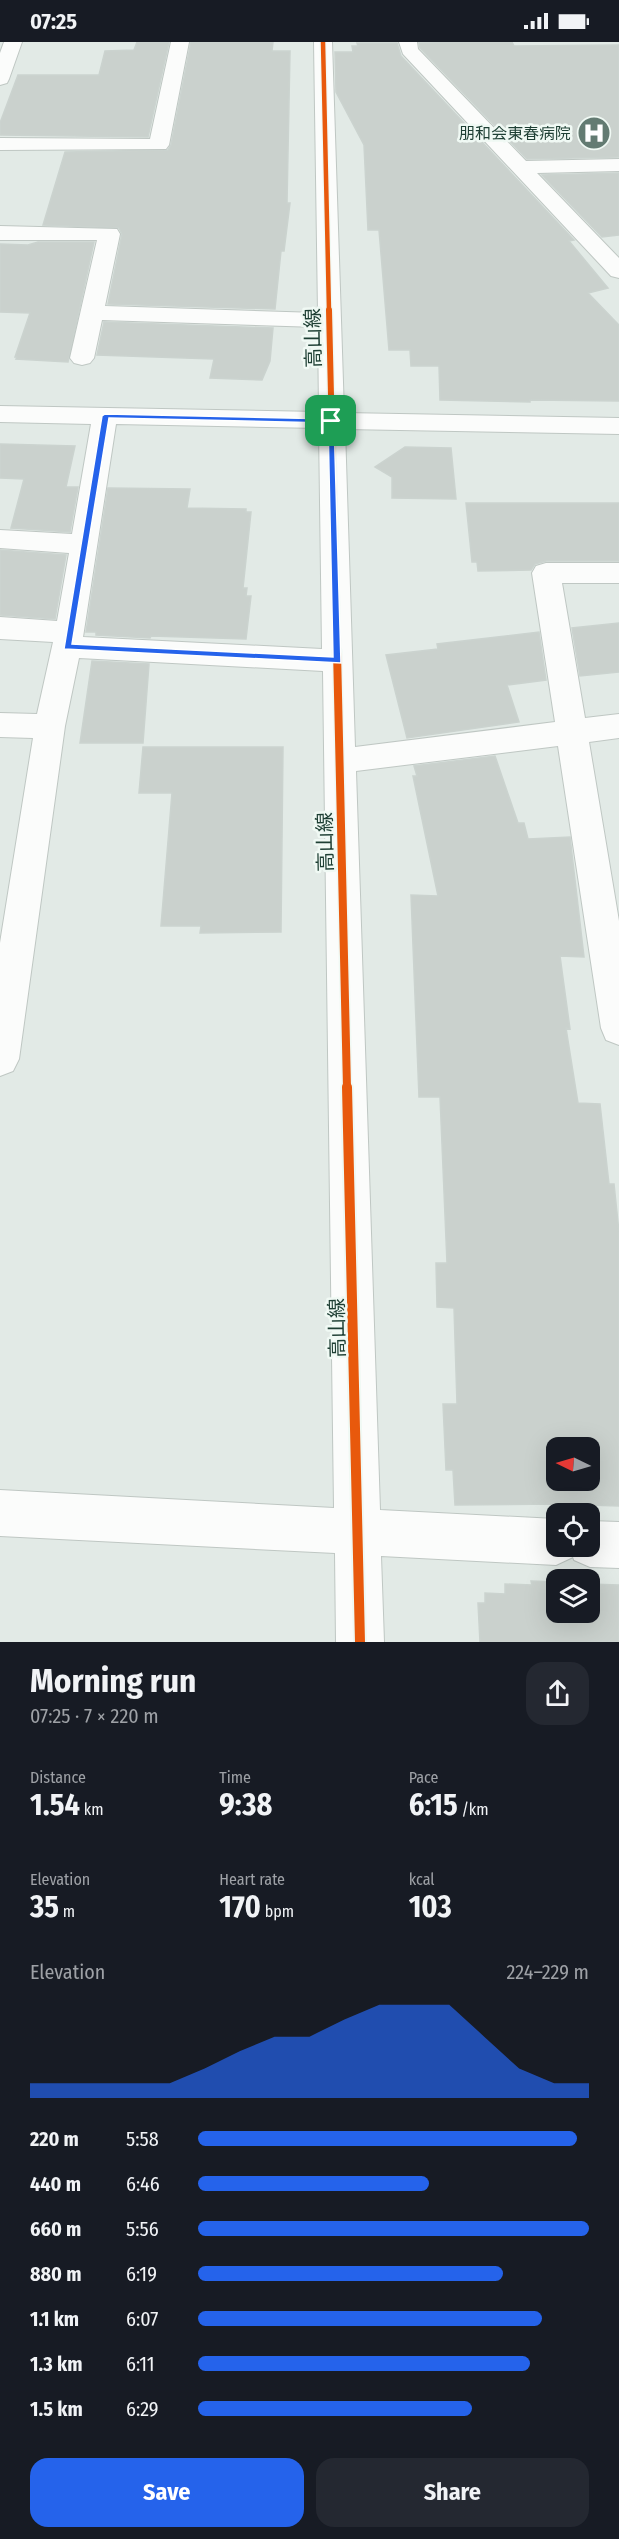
<!DOCTYPE html>
<html lang="en">
<head>
<meta charset="utf-8">
<style>
	:root { --surface:#171b24; --page:#242831; --text:#f1f3f6; --muted:#9ea1a6; --accent:#2563eb }
	body { margin:0; font-family:"Fira Sans Condensed","Noto Sans JP",sans-serif; background:var(--page); color:var(--text); height:100vh; display:flex; flex-direction:column; font-size:22px; white-space:nowrap }
	* { box-sizing:border-box; margin:0 }
	p { font-size:20px; color:var(--muted) }
	.icon { flex:none; width:33px; height:33px; fill:none; stroke:currentColor; stroke-width:2; stroke-linecap:round; stroke-linejoin:round }
	.map { position:relative; height:1600px; overflow:hidden }
	.panel { display:flex; flex-direction:column; background:var(--surface); flex:1 }
	.panel>* { flex:none }
	.needle { width:39px; rotate:275deg }
	.fabs { position:absolute; left:546px; top:1395px; display:grid; gap:12px }
	.fabs a { display:grid; place-items:center; width:54px; height:54px; border-radius:12px; background:var(--surface); box-shadow:0 6px 24px #0002; font-size:30px }
	.pin { position:absolute; display:grid; place-items:center; width:51px; height:51px; color:#fff; margin:-26px; border-radius:12px; box-shadow:0 3px 9px #0006 }
	.round { display:grid; place-items:center; flex:none; width:63px; height:63px; border-radius:18px; background:var(--page) }
	.head { display:flex; align-items:center; justify-content:space-between; height:102px; padding:0 30px }
	h1 { font-size:33px; font-weight:700; line-height:45px }
	.metrics { display:grid; grid-template-columns:repeat(3,1fr); gap:9px; height:102px; padding:6px 30px }
	.metrics div { display:grid; align-content:center }
	.metrics b { font-size:30px; font-weight:700 }
	.metrics small { font-size:16px; font-weight:400 }
	.metrics p { font-size:16px }
	.chart { height:168px; padding:12px 30px }
	.chart p { display:flex; justify-content:space-between }
	.chart svg { width:100%; height:108px; margin-top:6px; fill:var(--accent); opacity:.7 }
	.cta { display:flex; gap:12px; margin-top:auto; padding:12px 30px }
	.cta a { flex:1; height:69px; border-radius:18px; background:var(--accent); color:#fff; font-size:24px; font-weight:700; line-height:69px; text-align:center }
	.cta a+a { background:var(--page); color:var(--text) }
	ul { padding:0 30px; list-style:none; font-size:20px }
	li { display:grid; grid-template-columns:96px 72px 1fr; align-items:center; height:45px }
	li i { height:15px; border-radius:8px; background:var(--accent) }
	.status { display:flex; justify-content:space-between; align-items:center; height:42px; padding:0 30px; background:var(--surface); direction:ltr }
	.status svg { height:16px; fill:currentColor }
	.map>svg:first-child { display:block }
	.building { fill:#cad1cd; stroke:#cbd3cf; stroke-width:1.5; fill-rule:evenodd }
	.lines { fill:none; stroke-linecap:round; stroke-linejoin:round }
	.minor-casing { stroke:#bfc7c3; stroke-width:2 }
	.minor { fill:#fbfcfb; fill-rule:evenodd }
	.cycleway-far3-casing { stroke:#f0f9f4; stroke-width:7 }
	.cycleway-far2-casing { stroke:#f0f9f4; stroke-width:9 }
	.cycleway-far1-casing { stroke:#f0f9f4; stroke-width:11 }
	.cycleway-casing { stroke:#f0f9f4; stroke-width:14 }
	.cycleway-far3 { stroke:#e8590c; stroke-width:4.5 }
	.cycleway-far2 { stroke:#e8590c; stroke-width:6 }
	.cycleway-far1 { stroke:#e8590c; stroke-width:8 }
	.cycleway { stroke:#e8590c; stroke-width:10 }
	.route { fill:#2563eb; stroke:#fff; stroke-width:1.5; fill-rule:evenodd }
	.labels { text-anchor:middle; dominant-baseline:central; stroke-width:5; stroke-linejoin:round; paint-order:stroke }
	.far-poi-label { font-size:16px; fill:#1e3f34; stroke:#f0f9f4; text-anchor:end }
	.street-label { font-size:20px; fill:#1e3f34; stroke:#f0f9f4 }
</style>
</head>
<body>
<div class="status"><b>07:25</b><svg viewBox="0 0 49 12"><path d="M0 12V9h3v3zM5 12V6h3v6zM10 12V3h3v9zM15 12V0h3v12zM26 1h20v11H26zM47 4h2v5h-2z"/></svg></div>
<div class="map">
<svg width="619" height="1600" viewBox="0 0 619 1600">
	<rect width="100%" height="100%" fill="#e2eae6"/>
	<path class="building" d="M137,0H169L148,95L0,93V81L18,33H99L105,9L134,8Z
		M191,0H273L272,9H290L287,161H290L284,209H281L275,267L108,262L122,192L119,186L43,183L65,110L168,108L171,103Z
		M512,0L514,4L619,3V115L527,117L420,6L419,1Z
		M357,1H397L401,14L574,198L569,199L608,246L588,251L619,283V359L530,358V360L440,358L439,324H411L410,308H389L379,188H368L364,103L336,50L335,10H353L352,4H358Z
		M619,131V193L602,195L542,133Z
		M38,200H94L68,320L16,317L17,315H15L30,271L0,270V202L28,203Z
		M104,280L273,286L270,319L262,338L210,336L214,317L97,313Z
		M0,402L75,404L66,445H78L70,490L11,486L24,437L0,436Z
		M405,405L451,406L456,457L392,456V435L375,425Z
		M108,446L190,447L187,466L246,467V470H251L243,546H247L246,554H251L246,597L151,594L150,596L96,593V590H86Z
		M466,461H619V519H546L535,522L531,528L478,529L477,520H472Z
		M0,508L66,513L55,577L0,573Z
		M619,581V630L580,634L572,586Z
		M539,590L546,638L507,643L519,680L407,696L386,613L438,607L437,602Z
		M92,619L149,622L143,701H80Z
		M143,705H283L281,890L200,891L201,884H161L172,751H139Z
		M495,714L518,781H524L528,797L570,795L584,915L560,914L570,987L566,986L578,1061L600,1062L609,1142H614L619,1190V1464L558,1462L455,1463L453,1428H446L443,1362H457L454,1266L437,1265L436,1221H447L440,1055H419L411,853L438,854L413,734H417L414,724ZM556,1406H590V1438H556Z
		M531,1539L556,1540V1570H590V1542L619,1543V1600H480L478,1561H485V1551L505,1552V1542L532,1543Z"/>
	<g class="lines">
		<g class="minor-casing">
			<path id="minor" d="M4,0H22L9,37L7,41L0,43V11Z
				M171,0H189L169,103L166,107L0,108V96L150,97Z
				M314,0H332L344,371L619,376V392L345,387L355,705L555,680L532,531L536,524L546,521H619V541H562L585,676L619,672V696L589,700L619,879V1003L606,998L601,986L558,704L356,729L380,1468L556,1477V1504H590V1479L619,1480V1526L590,1525L574,1518L573,1515L556,1523L381,1514L384,1600H336L335,1511L0,1494V1448L334,1466L323,629L79,616L65,684L19,1017L13,1029L0,1034V901L33,696L0,695V671L37,672L53,600L0,597V575L57,579L69,511L0,506V488L72,492L91,382L0,380V364L319,370L318,285L102,278L94,316L90,321L82,323L74,321L70,316L97,198H0V184L117,187L120,192L105,264L318,271ZM116,382L319,386L322,607L83,595Z
				M399,0H417L418,7L526,119L619,117V129L537,131L619,216V236L611,234L403,12Z"/>
		</g>
		<use href="#minor" class="minor"/>
		<g class="cycleway-far3-casing">
			<path id="cycleway-far3" d="M323,0L329,269"/>
		</g>
		<g class="cycleway-far2-casing">
			<path id="cycleway-far2" d="M329,268L337,611"/>
		</g>
		<g class="cycleway-far1-casing">
			<path id="cycleway-far1" d="M337,609L347,1046"/>
		</g>
		<g class="cycleway-casing">
			<path id="cycleway" d="M347,1045L360,1600"/>
		</g>
		<use href="#cycleway-far3" class="cycleway-far3"/>
		<use href="#cycleway-far2" class="cycleway-far2"/>
		<use href="#cycleway-far1" class="cycleway-far1"/>
		<use href="#cycleway" class="cycleway"/>
	</g>
	<path class="route" d="M105,372L334,377L341,621L64,607L102,374ZM109,376L328,381L333,615L72,602Z"/>
	<defs>
		<g id="hospital-disc" transform="scale(1.725)"><circle r="9.5" fill="#637b72" stroke="#f0f9f4"/><path d="M-5-5h3v3.5h4V-5h3V5h-3V1.5h-4V5h-3Z" fill="#fff"/></g>
	</defs>
	<g fill-rule="evenodd">
		<use href="#hospital-disc" x="594" y="91"/>
	</g>
	<g class="labels">
		<g class="far-poi-label">
			<text x="571" y="91">朋和会東春病院</text>
		</g>
		<g class="street-label">
			<text transform="translate(313 296) rotate(-91)">高山線</text>
			<text transform="translate(325 800) rotate(-91)">高山線</text>
			<text transform="translate(337 1286) rotate(-91)">高山線</text>
		</g>
	</g>
</svg>
<div class="fabs">
<a><svg class="needle" viewBox="-14 -14 28 28"><path d="M0-13l5 13h-10z" fill="#e53935"/><path d="M0 13l5-13h-10z" fill="#9ea1a6"/></svg></a>
<a><svg class="icon" aria-label="locate" viewBox="0 0 24 24"><circle cx="12" cy="12" r="6"/><path d="M12 2v4M12 18v4M2 12h4M18 12h4"/></svg></a>
<a><svg class="icon" aria-label="layers" viewBox="0 0 24 24"><path d="M12 4l9 5-9 5-9-5zM3 14l9 5 9-5"/></svg></a>
</div>
<div class="pin" style="left:331px;top:379px;background:#1e9e55"><svg class="icon" aria-label="arrive" viewBox="0 0 24 24"><path d="M6 21V4h12l-3 4 3 4H6"/></svg></div>
</div>
<section class="panel">
<div class="head"><div><h1>Morning run</h1><p>07:25 · 7 × 220 m</p></div><a class="round"><svg class="icon" aria-label="share" viewBox="0 0 24 24"><path d="M12 15V3M7 8l5-5 5 5M5 13v7h14v-7"/></svg></a></div>
<div class="metrics">
<div><p>Distance</p><b>1.54<small> km</small></b></div>
<div><p>Time</p><b>9:38</b></div>
<div><p>Pace</p><b>6:15<small> /km</small></b></div>
</div>
<div class="metrics">
<div><p>Elevation</p><b>35<small> m</small></b></div>
<div><p>Heart rate</p><b>170<small> bpm</small></b></div>
<div><p>kcal</p><b>103</b></div>
</div>
<div class="chart"><p><span>Elevation</span>224–229 m</p>
<svg viewBox="0 0 160 44" preserveAspectRatio="none"><path d="M0 44V38L10 38L20 38L30 38L40 38L50 32L60 25L70 19L80 19L90 12L100 6L110 6L120 6L130 19L140 32L150 38L160 38V44z"/></svg>
</div>
<ul>
<li><b>220 m</b>5:58<i style="width:97%"></i></li>
<li><b>440 m</b>6:46<i style="width:59%"></i></li>
<li><b>660 m</b>5:56<i style="width:100%"></i></li>
<li><b>880 m</b>6:19<i style="width:78%"></i></li>
<li><b>1.1 km</b>6:07<i style="width:88%"></i></li>
<li><b>1.3 km</b>6:11<i style="width:85%"></i></li>
<li><b>1.5 km</b>6:29<i style="width:70%"></i></li>
</ul>
<div class="cta"><a>Save</a><a>Share</a></div>
</section>
</body>
</html>
